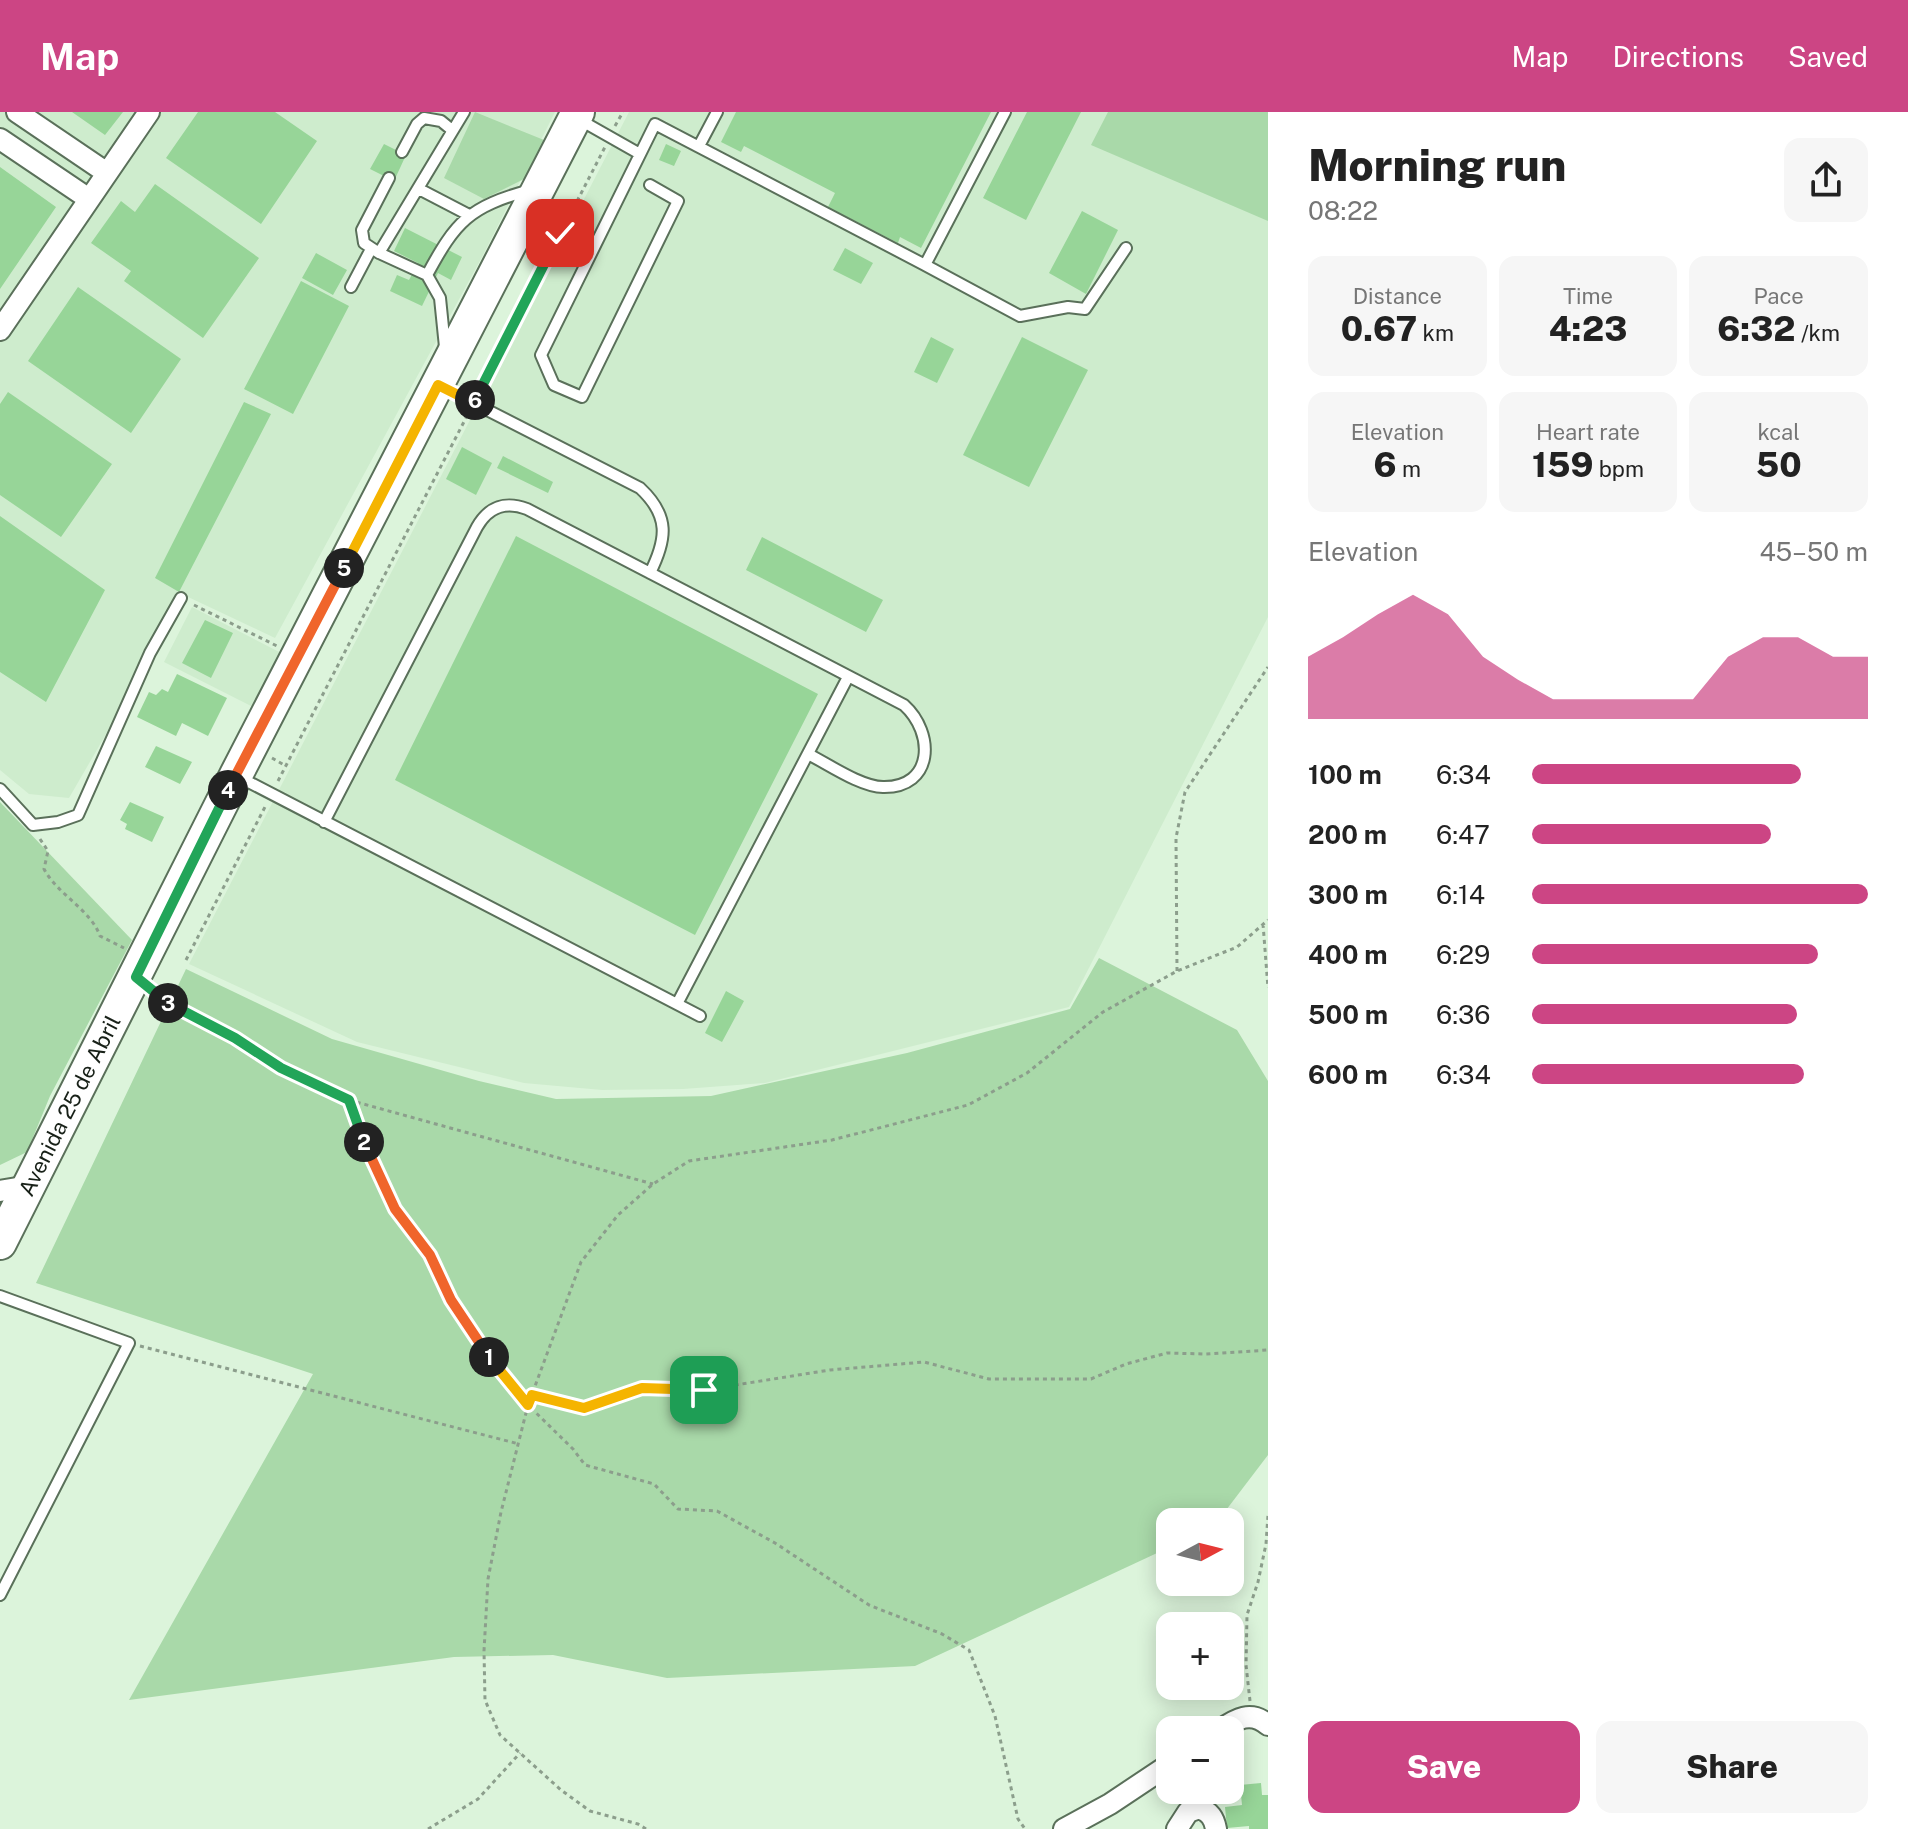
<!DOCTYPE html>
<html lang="en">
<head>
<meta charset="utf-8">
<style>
	:root { --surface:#fff; --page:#f6f6f6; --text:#222; --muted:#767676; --accent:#cc4584 }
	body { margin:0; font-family:"Public Sans",sans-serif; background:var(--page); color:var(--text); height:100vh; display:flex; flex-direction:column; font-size:30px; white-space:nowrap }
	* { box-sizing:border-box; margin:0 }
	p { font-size:26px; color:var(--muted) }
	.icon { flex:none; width:44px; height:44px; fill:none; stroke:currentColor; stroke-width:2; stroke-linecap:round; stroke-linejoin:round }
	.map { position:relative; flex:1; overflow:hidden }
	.drawer { display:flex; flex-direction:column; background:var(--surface); width:640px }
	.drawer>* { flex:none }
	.needle { width:52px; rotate:83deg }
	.fabs { position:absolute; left:1156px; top:1396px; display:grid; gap:16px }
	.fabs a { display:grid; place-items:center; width:88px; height:88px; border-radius:16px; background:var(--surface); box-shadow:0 4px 20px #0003; font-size:40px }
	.pin { position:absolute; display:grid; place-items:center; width:68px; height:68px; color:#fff; margin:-34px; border-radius:16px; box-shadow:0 4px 12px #0006 }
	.km { position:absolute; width:40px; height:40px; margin:-20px; border-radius:50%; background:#222; color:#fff; font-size:22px; line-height:40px; text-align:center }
	.round { display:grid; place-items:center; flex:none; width:84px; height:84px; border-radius:16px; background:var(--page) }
	.summary { display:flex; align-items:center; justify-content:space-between; height:136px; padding:0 40px }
	h1 { font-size:44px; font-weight:800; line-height:60px }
	.metrics { display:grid; grid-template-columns:repeat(3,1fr); gap:12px; height:136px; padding:8px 40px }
	.metrics div { display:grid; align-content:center; border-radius:16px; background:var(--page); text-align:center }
	.metrics b { font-size:34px; font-weight:800 }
	.metrics small { font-size:22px; font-weight:400 }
	.metrics p { font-size:22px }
	.chart { height:224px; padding:16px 40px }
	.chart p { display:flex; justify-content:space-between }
	.chart svg { width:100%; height:144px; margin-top:8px; fill:var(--accent); opacity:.7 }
	.cta { display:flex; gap:16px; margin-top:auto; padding:16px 40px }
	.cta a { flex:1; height:92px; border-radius:16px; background:var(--accent); color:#fff; font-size:32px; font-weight:800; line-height:92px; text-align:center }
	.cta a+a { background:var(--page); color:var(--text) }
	ul { padding:0 40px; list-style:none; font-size:26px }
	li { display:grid; grid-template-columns:128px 96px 1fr; align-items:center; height:60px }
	li i { height:20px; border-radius:10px; background:var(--accent) }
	header { display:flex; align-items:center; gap:48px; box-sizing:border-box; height:112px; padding:0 40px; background:var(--accent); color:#fff }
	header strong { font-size:38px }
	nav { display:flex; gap:44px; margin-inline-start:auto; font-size:28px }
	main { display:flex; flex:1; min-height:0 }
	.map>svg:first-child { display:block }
	.built { fill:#ceeccd }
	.green { fill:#a9d9a9 }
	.building { fill:#97d598 }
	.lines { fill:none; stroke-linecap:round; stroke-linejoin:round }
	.lane-casing { stroke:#5a705a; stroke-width:14 }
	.street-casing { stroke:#5a705a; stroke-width:24 }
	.primary-casing { stroke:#5a705a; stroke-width:36 }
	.path { stroke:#8c9e8c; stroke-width:3; stroke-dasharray:4 4; stroke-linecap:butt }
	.lane { stroke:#fff; stroke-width:10 }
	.street { stroke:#fff; stroke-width:20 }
	.primary { stroke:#fff; stroke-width:32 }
	.split-1-casing { stroke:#fff; stroke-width:16 }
	.split-2-casing { stroke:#fff; stroke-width:16 }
	.split-3-casing { stroke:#fff; stroke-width:16 }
	.split-4-casing { stroke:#fff; stroke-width:16 }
	.split-5-casing { stroke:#fff; stroke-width:16 }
	.split-6-casing { stroke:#fff; stroke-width:16 }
	.split-7-casing { stroke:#fff; stroke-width:16 }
	.split-1 { stroke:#f5b400; stroke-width:10 }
	.split-2 { stroke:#f0652b; stroke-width:10 }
	.split-3 { stroke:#22a559; stroke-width:10 }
	.split-4 { stroke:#22a559; stroke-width:10 }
	.split-5 { stroke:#f0652b; stroke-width:10 }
	.split-6 { stroke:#f5b400; stroke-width:10 }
	.split-7 { stroke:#22a559; stroke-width:10 }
	.labels { text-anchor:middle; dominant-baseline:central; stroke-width:7; stroke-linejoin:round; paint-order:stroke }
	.street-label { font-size:22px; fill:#182118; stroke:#fff }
</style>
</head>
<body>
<header>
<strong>Map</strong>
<nav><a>Map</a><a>Directions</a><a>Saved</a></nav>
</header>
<main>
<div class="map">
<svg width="1268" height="1717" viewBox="0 0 1268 1717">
	<rect width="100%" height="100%" fill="#dcf4db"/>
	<path class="built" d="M0,0H555L482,145L275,526L186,484L69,686L29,682L0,658Z
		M629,0H1268V505L1069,895L765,971L683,977L602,978L524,971L357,930L189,852Z
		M192,495L283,542L255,596L164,550Z"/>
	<path class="green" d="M475,0L544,28L524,67L484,87L444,66Z
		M1108,0H1268V109L1091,33Z
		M0,690L132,828L50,984L27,1040L0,1053Z
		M1099,846L1237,918L1268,969V1343L1217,1410H1170V1435L915,1554L667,1566L553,1543L454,1545L129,1588L313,1262L36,1171L186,857L332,927L479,969L556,987L711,984L907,941L1070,897Z"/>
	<path class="building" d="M72,0H123L105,23Z
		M198,0H275L317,29L261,112L166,46Z
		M736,0H991L921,136L900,125L898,131L828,95L835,81L744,34L741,40L721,30Z
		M1027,0H1081L1026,108L983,86Z
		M384,32L406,43L394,69L370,57Z
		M666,32L681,39L674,54L659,48Z
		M0,55L56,95L0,177Z
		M155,72L259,146L203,226L124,169L131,159L91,131L121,89L135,100Z
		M1082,99L1118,118L1086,182L1049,161Z
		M405,116L462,145L451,168L438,161L422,194L390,179L397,163L409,168L418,151L394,139Z
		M845,136L873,151L861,172L833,158Z
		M316,141L347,158L333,183L302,166Z
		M301,169L349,194L293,302L244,277Z
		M78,175L181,247L131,321L28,249Z
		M931,225L954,237L937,271L914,260Z
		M1022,225L1088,258L1029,375L963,343Z
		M8,280L112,352L61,425L0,383V292Z
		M244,290L271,302L179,480L155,466Z
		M462,335L492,351L476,383L446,367Z
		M503,344L553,370L548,381L497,356Z
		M0,404L105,478L46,590L0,560Z
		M516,424L818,582L695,823L395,668Z
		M762,425L883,488L866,520L746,458Z
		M205,508L233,521L211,566L182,551Z
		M177,562L227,586L208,624L182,611L176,624L137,605L149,580L156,583L162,577L168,580Z
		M156,634L192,650L180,672L145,655Z
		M130,690L164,705L152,730L125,717L127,712L120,708Z
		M726,879L744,889L722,930L705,921Z
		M1261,1671L1262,1683H1268V1717H1249V1714L1227,1716L1225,1695L1242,1693L1240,1673Z"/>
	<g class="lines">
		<g class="lane-casing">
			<path id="lane" d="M580,8L640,42
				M699,34L717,0
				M402,40L417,12L424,6L441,9L452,18
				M650,73L678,89L582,285L554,273L541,243L655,12L925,153L1005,0
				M419,77L469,103
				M379,141L364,131L362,118L389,66
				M925,153L1020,204L1068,195L1085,197L1126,136
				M427,163L379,141L464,0
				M351,175L371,137
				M445,235L440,186L427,163C456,109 469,95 530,78
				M440,274L640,376C670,404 667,427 650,461
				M241,666L700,904
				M0,677L33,713L58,710L78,703L150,541L181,486
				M324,710L477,415C489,394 506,389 527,397L904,593C935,621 934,676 883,675C861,675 828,652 808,642
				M677,892L848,565
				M0,1184L129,1231L0,1483"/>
		</g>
		<g class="street-casing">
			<path id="street" d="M17,0L107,61
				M0,27L89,87
				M0,218L149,0
				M0,1079L29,1074
				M1220,1618C1236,1607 1251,1598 1268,1613
				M1064,1717L1110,1692L1170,1652
				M1177,1717L1188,1700L1199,1696C1210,1700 1214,1706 1216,1717"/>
		</g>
		<g class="primary-casing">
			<g id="primary">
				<path id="s1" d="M0,1131L236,663L578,0"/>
			</g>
		</g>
		<path class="path" d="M615,14L623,0
			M478,281L605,35
			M194,493L277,534
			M272,646L286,654
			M278,669L468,302
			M40,727L48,739L44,757C58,783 91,798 100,824L124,836
			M1263,812L1268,876
			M186,848L266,693
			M1177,859L1176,726L1185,680L1268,555
			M154,880L171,894L235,926L281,956L349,988L364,1029L395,1097L430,1143L451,1188L481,1235L528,1293L573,1337L585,1353L654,1372L678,1397L717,1399L775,1431L869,1493L942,1522L969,1538L995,1604L1018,1707L1025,1717
			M349,988L653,1072
			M140,1234L519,1332
			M532,1283L584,1296L642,1276L704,1278L830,1258L924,1250L989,1267H1091L1126,1252L1167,1241L1206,1242L1268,1238
			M1250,1589L1246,1553L1247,1503L1258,1470L1266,1432L1268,1403
			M428,1717L478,1687L520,1641
			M646,1717L638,1712L590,1699L561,1678L500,1623L485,1588L484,1539L488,1467L501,1400L528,1293L581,1150L618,1103L653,1072L689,1049L832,1028L968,993L1027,961L1103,900L1177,859L1237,835L1268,808"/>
		<use href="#lane" class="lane"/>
		<use href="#street" class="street"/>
		<use href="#primary" class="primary"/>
	</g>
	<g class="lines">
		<g class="split-1-casing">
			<path id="split-1" d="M489,1245L528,1293L532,1283L584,1296L642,1276L704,1278"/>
		</g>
		<g class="split-2-casing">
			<path id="split-2" d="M364,1030L395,1097L430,1143L451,1188L489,1245"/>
		</g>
		<g class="split-3-casing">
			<path id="split-3" d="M168,891L235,926L281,956L349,988L364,1030"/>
		</g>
		<g class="split-4-casing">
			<path id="split-4" d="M168,891L136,865L228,678"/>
		</g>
		<g class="split-5-casing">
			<path id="split-5" d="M228,678L344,456"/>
		</g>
		<g class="split-6-casing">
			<path id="split-6" d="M344,456L438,273L474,291L475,288"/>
		</g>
		<g class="split-7-casing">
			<path id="split-7" d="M475,288L560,121"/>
		</g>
		<use href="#split-1" class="split-1"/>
		<use href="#split-2" class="split-2"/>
		<use href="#split-3" class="split-3"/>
		<use href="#split-4" class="split-4"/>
		<use href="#split-5" class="split-5"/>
		<use href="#split-6" class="split-6"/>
		<use href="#split-7" class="split-7"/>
	</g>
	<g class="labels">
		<g class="street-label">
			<text stroke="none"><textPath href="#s1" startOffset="154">Avenida 25 de Abril</textPath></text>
		</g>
	</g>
</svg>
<div class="fabs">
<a><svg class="needle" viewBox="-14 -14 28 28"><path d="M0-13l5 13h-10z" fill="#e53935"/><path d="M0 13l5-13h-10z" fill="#767676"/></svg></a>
<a>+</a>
<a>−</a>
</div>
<div class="pin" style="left:704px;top:1278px;background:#1e9e55"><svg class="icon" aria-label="arrive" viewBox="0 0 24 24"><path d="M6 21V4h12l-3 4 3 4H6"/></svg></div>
<div class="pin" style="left:560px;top:121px;background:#d93025"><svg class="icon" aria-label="check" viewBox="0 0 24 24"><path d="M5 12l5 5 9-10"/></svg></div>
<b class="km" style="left:489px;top:1245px">1</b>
<b class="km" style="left:364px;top:1030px">2</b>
<b class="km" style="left:168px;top:891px">3</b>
<b class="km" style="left:228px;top:678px">4</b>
<b class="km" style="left:344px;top:456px">5</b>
<b class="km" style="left:475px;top:288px">6</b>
</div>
<section class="drawer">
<div class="summary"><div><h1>Morning run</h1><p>08:22</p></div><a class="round"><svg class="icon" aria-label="share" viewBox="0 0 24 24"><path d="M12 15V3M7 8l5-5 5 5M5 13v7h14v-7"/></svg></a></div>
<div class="metrics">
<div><p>Distance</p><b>0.67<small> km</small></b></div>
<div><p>Time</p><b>4:23</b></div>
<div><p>Pace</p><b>6:32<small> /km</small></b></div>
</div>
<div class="metrics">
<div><p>Elevation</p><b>6<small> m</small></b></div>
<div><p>Heart rate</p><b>159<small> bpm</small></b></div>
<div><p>kcal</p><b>50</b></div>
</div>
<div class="chart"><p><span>Elevation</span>45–50 m</p>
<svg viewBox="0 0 160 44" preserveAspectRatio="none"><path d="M0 44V25L10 19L20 12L30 6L40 12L50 25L60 32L70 38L80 38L90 38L100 38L110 38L120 25L130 19L140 19L150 25L160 25V44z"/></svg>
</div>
<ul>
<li><b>100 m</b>6:34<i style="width:80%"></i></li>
<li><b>200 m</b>6:47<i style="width:71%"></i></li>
<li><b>300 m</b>6:14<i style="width:100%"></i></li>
<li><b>400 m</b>6:29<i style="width:85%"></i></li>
<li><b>500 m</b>6:36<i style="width:79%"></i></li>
<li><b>600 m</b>6:34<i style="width:81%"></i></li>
</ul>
<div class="cta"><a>Save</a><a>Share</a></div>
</section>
</main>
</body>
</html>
